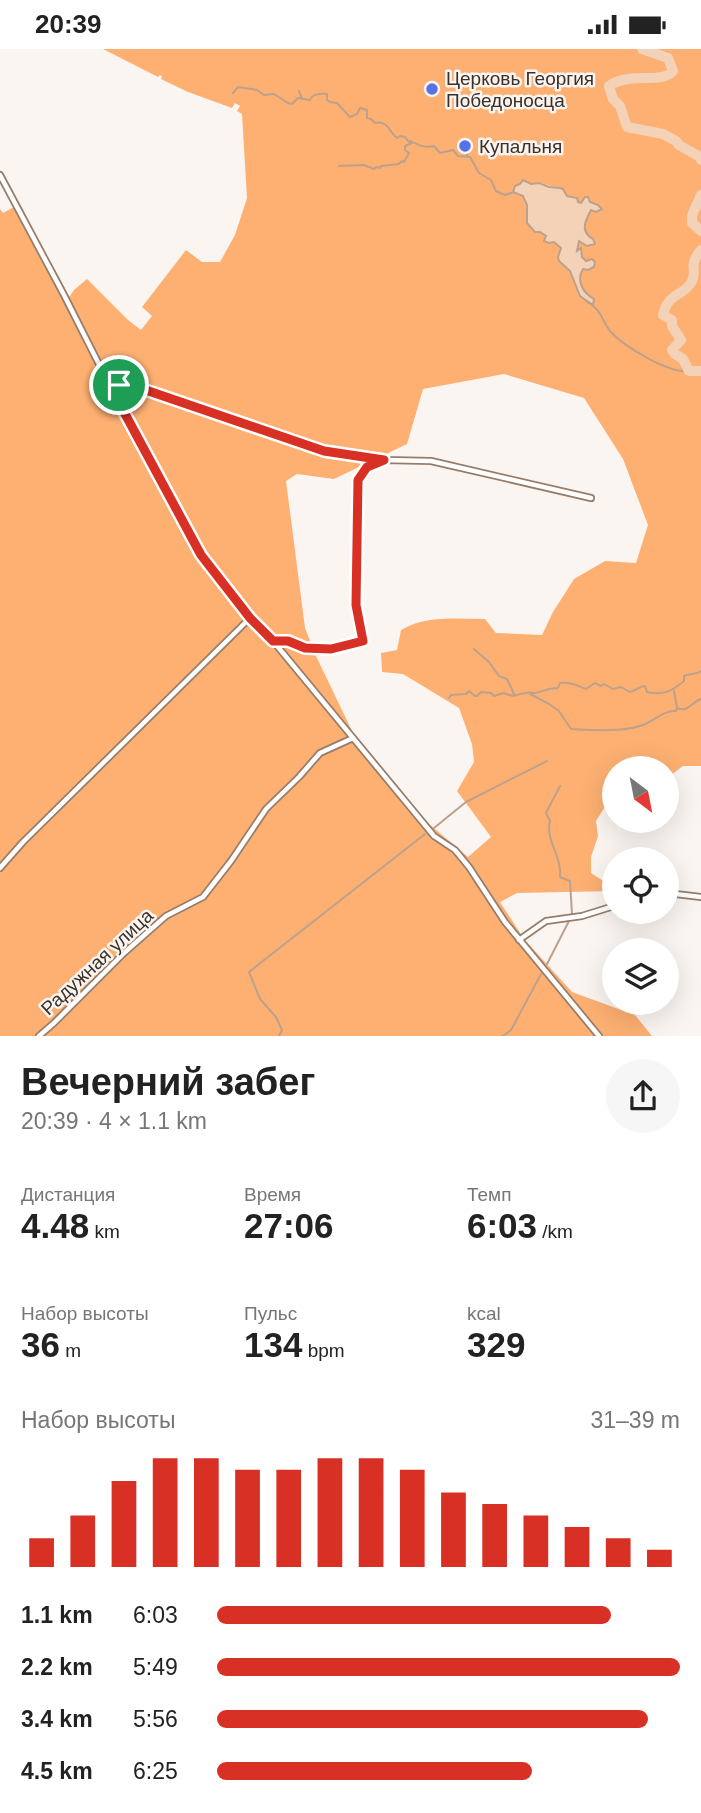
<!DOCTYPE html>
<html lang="ru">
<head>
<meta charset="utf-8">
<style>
	:root { --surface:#fff; --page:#f6f6f6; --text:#222; --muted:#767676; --accent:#d93025 }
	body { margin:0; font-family:Arial,sans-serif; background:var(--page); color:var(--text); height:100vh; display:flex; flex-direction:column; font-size:26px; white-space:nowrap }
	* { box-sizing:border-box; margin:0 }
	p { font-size:23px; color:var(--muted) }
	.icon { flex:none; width:38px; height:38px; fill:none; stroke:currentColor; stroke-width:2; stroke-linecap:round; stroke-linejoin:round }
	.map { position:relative; height:987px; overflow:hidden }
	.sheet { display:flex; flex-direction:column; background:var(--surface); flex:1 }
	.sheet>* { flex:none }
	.needle { width:46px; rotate:148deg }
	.tools { position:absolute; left:602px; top:707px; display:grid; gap:14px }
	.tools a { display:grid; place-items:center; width:77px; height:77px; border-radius:50%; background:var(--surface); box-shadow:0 7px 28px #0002; font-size:35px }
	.pin { position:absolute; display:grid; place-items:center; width:60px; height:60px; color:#fff; margin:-30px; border:4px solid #fff; border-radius:50%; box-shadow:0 2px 7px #0007 }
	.round { display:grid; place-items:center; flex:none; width:74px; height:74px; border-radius:37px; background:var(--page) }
	.headline { display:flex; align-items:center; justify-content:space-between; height:119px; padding:0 21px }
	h1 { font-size:38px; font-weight:800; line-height:52px }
	.stats { display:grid; grid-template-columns:repeat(3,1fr); gap:10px; height:119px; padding:7px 21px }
	.stats div { display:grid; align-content:center }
	.stats b { font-size:35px; font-weight:800 }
	.stats small { font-size:19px; font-weight:400 }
	.stats p { font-size:19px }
	.chart { height:196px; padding:14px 21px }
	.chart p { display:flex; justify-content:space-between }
	.chart svg { width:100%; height:126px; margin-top:7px; stroke:var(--accent); stroke-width:6 }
	ul { padding:0 21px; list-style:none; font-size:23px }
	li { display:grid; grid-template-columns:112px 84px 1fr; align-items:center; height:52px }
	li i { height:18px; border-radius:9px; background:var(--accent) }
	.status { display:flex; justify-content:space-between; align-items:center; height:49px; padding:0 35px; background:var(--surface); direction:ltr }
	.status svg { height:19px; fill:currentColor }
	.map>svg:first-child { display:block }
	.green { fill:#fdb072; fill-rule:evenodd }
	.water { fill:#f3d2b8; stroke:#bca18d; stroke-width:2 }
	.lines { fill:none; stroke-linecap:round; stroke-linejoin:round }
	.stream { stroke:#bca18d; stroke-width:2 }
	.river { stroke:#f3d2b8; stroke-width:10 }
	.minor-casing { stroke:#977d69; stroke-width:8 }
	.minor { stroke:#fff; stroke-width:4.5 }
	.route-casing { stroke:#fff; stroke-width:14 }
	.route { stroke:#d93025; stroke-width:9 }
	.poi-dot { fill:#5473e8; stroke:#fbf5f1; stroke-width:2.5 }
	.labels { text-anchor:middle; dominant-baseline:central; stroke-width:5; stroke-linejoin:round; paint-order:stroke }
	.poi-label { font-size:19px; fill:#3b3028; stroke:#fbf5f1; text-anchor:start }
	.street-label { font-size:19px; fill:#3b3028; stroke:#fbf5f1 }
</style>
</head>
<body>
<div class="status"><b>20:39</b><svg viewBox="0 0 49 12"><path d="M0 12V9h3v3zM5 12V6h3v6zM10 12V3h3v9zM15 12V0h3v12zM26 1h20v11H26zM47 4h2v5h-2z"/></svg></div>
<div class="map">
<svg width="701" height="987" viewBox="0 0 701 987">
	<rect width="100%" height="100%" fill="#fbf5f1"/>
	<path class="green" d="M103,0H701V717H683L667,729V719H614V747L606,756L596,772L598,787L591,808V824L614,839V842L517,844L500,853L524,890L572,943L635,966L652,987H0V160L3,164L14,158L65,254L74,241L87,230L128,271L141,281L152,267L142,258L186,201L202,213H220L235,186L247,149L242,65L237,62L240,57L235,54L232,59L188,43L161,30L162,27L160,26L158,28ZM526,134C532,136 535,134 540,134C548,135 549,138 558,138C566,145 571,151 581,154L585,148L590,153L598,156C578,170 588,178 587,197L579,192L577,202L586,213C576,235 580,236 593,256C572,245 580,229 564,217L561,199L558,195L544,191L546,187L526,170C529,162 526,155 523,147L519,146L515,137ZM504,325L584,349L623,410L648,476L636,514L605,512L574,530L553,563L542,586L496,584L485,570C457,570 426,566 401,581L397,601L381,604L382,623L403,625L459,659L472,695L474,713L457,742L491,788L468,808L429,775L353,684L316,607L305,579L286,432L297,425L334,430L407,395L423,340Z"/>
	<path class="water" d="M523,131L531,135C540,133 541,135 549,138C554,139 559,138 563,140L567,147L577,149L578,153L581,154L585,148H588L590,153L598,156L602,160L596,163L591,161C587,169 581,179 588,186C595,194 591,184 595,195L587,197L579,192L577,202L581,199L582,208L586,212L592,210L595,213L594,218L588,221L583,220C576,232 583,244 594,250L593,256L580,247L570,222L559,212L558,208L561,199L554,193L549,194L544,192L546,187L540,183H535L527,174V156L523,147L513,143L515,137L520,135Z"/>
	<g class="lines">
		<path class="stream" d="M299,42L302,50
			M233,44L238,38L257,41L264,46L274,45L288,54L292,55L298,49L310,51C312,45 321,44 327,45V51L330,53L337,54L350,68L357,65L360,59L367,61V69L371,70L375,74C388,71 389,83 397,89L400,87L405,88L409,93L411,92C419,97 425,99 434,97L440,104L453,101L458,107L470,108L479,124L491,131L496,142L505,146L514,143
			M469,93L470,92
			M467,106L468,100L466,97L468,94
			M339,117L364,116L374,120L376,118L380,119L381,117L399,115L402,112L404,113L409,104L405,101V97L412,94
			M586,252C604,263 600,269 610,282C624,298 670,325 689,322
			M474,600L489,613L499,627L507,630L514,645
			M674,642L677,659C689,664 691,653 701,650
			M530,645L549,655L559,662L571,680C592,681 620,683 640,677C653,674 662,661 676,662L677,659
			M449,649L451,646L466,645L469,642L475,647H477L481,643L491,644L494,647L504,644C516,649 513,646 525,644C528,643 532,644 536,644C544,642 548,639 558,639L560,634C571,633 576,636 586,640L595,634L601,637L604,635L613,640L621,638L630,643C636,642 639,637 645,637L647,643C664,647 673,641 684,632V627C690,624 696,626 701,622
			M560,737L546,764L550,772C545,792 562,806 560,828L570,832L572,865
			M434,779L466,753L547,712
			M547,915L570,870
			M279,987L282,981L276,968L260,950L249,923L425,785
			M503,987L511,981L541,925"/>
		<path class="river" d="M642,0L668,9L673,22C661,36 630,22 609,37L613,50L620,57L627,78L663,85L676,92L679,96L700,108L701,111
			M701,146L692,166V174L701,182
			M701,201C687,218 698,220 692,232C685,247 668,243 663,266L672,271V277L681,291L672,301L675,305L683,310L689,322H701"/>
		<g class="minor-casing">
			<path id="minor" d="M0,126L64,246L110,337L201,506L250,569L273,592L434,787L455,801L469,818L505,873L599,987
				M110,337L131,336L324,402L384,411L431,412L591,449
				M274,592H288L305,599H331L363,592L356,556L358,431L367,418L382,412
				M0,819L23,793L250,569
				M667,844L701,848
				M519,891L546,872L582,867L614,857
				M39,987L54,974L124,904L166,867L203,848L231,812L266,760L299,728L320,704L353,689"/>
		</g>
		<use href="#minor" class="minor"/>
	</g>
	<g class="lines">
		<g class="route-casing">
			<path id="route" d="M119,336H131L324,402L384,411L367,418L358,431L356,556L363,592L331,600L305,599L288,592H273L250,569L201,506L110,337Z"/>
		</g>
		<use href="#route" class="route"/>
	</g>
	<g class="poi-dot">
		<circle cx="432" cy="40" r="7"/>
		<circle cx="465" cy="97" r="7"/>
	</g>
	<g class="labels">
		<g class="poi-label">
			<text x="446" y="29">Церковь Георгия<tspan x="446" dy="22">Победоносца</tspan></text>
			<text x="479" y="97">Купальня</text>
		</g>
		<g class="street-label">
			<text transform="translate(97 913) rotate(-43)">Радужная улица</text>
		</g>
	</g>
</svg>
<div class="tools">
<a><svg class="needle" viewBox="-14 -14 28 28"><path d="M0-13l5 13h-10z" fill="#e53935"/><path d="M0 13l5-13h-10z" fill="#767676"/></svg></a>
<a><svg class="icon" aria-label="locate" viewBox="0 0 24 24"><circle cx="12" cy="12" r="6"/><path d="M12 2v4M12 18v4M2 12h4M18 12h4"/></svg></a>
<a><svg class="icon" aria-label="layers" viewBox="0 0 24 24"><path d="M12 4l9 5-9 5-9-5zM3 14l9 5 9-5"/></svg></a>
</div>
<div class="pin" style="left:119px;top:336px;background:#1e9e55"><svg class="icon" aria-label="arrive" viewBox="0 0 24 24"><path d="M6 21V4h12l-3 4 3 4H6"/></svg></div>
</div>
<section class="sheet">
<div class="headline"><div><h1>Вечерний забег</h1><p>20:39 · 4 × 1.1 km</p></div><a class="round"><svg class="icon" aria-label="share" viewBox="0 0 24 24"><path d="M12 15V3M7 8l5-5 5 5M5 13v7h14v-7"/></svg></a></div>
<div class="stats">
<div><p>Дистанция</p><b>4.48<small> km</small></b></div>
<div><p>Время</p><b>27:06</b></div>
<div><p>Темп</p><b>6:03<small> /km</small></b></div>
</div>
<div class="stats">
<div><p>Набор высоты</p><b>36<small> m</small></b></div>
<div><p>Пульс</p><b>134<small> bpm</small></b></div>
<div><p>kcal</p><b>329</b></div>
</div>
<div class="chart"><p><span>Набор высоты</span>31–39 m</p>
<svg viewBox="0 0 160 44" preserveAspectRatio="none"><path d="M5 44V34M15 44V26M25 44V14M35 44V6M45 44V6M55 44V10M65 44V10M75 44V6M85 44V6M95 44V10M105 44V18M115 44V22M125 44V26M135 44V30M145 44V34M155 44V38"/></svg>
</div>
<ul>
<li><b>1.1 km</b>6:03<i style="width:85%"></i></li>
<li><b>2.2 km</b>5:49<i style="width:100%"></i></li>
<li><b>3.4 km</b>5:56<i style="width:93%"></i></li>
<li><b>4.5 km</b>6:25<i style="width:68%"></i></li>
</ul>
</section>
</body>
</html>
